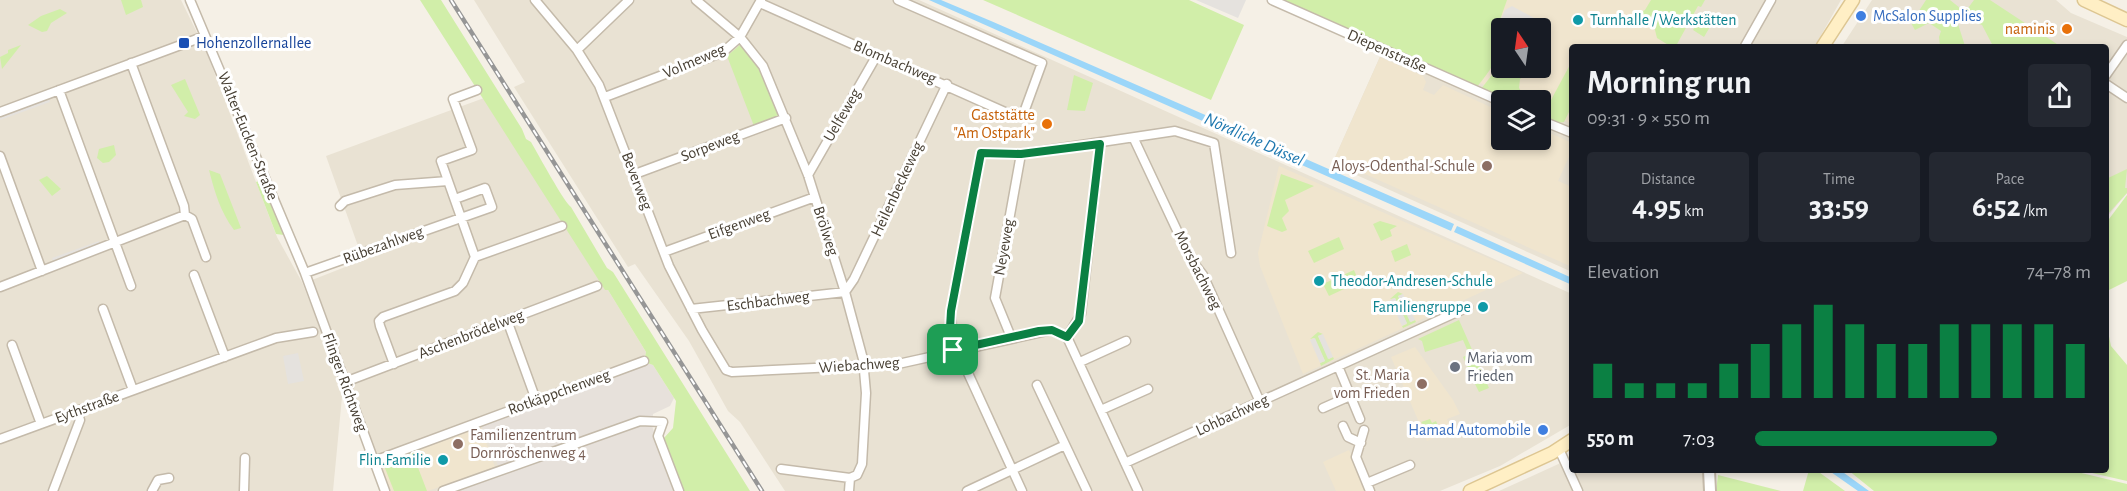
<!DOCTYPE html>
<html lang="en">
<head>
<meta charset="utf-8">
<style>
	:root { --surface:#171b24; --page:#242831; --text:#f1f3f6; --muted:#9ea1a6; --accent:#0b8043 }
	body { margin:0; font-family:"Alegreya Sans",sans-serif; background:var(--page); color:var(--text); height:100vh; display:flex; flex-direction:column; font-size:22px; white-space:nowrap }
	* { box-sizing:border-box; margin:0 }
	p { font-size:20px; color:var(--muted) }
	.icon { flex:none; width:33px; height:33px; fill:none; stroke:currentColor; stroke-width:2; stroke-linecap:round; stroke-linejoin:round }
	.map { position:relative; flex:1; overflow:hidden }
	.side { position:absolute; left:1569px; top:44px; width:540px; height:429px; display:flex; flex-direction:column; background:var(--surface); border-radius:6px; box-shadow:0 3px 9px #0003 }
	.side>* { flex:none }
	.needle { width:39px; rotate:347deg }
	.fabs { position:absolute; left:1491px; top:18px; display:grid; gap:12px }
	.fabs a { display:grid; place-items:center; width:60px; height:60px; border-radius:6px; background:var(--surface); box-shadow:0 3px 9px #0003; font-size:30px }
	.pin { position:absolute; display:grid; place-items:center; width:51px; height:51px; color:#fff; margin:-26px; border-radius:12px; box-shadow:0 3px 9px #0006 }
	.round { display:grid; place-items:center; flex:none; width:63px; height:63px; border-radius:6px; background:var(--page) }
	.summary { display:flex; align-items:center; justify-content:space-between; height:102px; padding:0 18px }
	h1 { font-size:33px; font-weight:600; line-height:45px }
	.stats { display:grid; grid-template-columns:repeat(3,1fr); gap:9px; height:102px; padding:6px 18px }
	.stats div { display:grid; align-content:center; border-radius:6px; background:var(--page); text-align:center }
	.stats b { font-size:30px; font-weight:600 }
	.stats small { font-size:16px; font-weight:400 }
	.stats p { font-size:16px }
	.chart { height:168px; padding:12px 18px }
	.chart p { display:flex; justify-content:space-between }
	.chart svg { width:100%; height:108px; margin-top:6px; stroke:var(--accent); stroke-width:6 }
	ul { padding:0 18px; list-style:none; font-size:20px }
	li { display:grid; grid-template-columns:96px 72px 1fr; align-items:center; height:45px }
	li i { height:15px; border-radius:8px; background:var(--accent) }
	.map>svg:first-child { display:block }
	.residential { fill:#e9e2d3; fill-rule:evenodd }
	.industrial { fill:#e7e1db }
	.education { fill:#f0e5ce; fill-rule:evenodd }
	.green { fill:#d1eea9 }
	.parking { fill:#e5e2de }
	.water { fill:#9bd6f9 }
	.lines { fill:none; stroke-linecap:round; stroke-linejoin:round }
	.minor-casing { stroke:#c4baaa; stroke-width:11 }
	.tertiary-casing { stroke:#c4baaa; stroke-width:14 }
	.secondary-casing { stroke:#ddc692; stroke-width:15 }
	.minor { stroke:#fff; stroke-width:8 }
	.tertiary { stroke:#fff; stroke-width:10 }
	.secondary { stroke:#ffefc5; stroke-width:12 }
	.rail-casing { stroke:#969696; stroke-width:4.5 }
	.rail { stroke:#fff; stroke-width:2; stroke-dasharray:7; stroke-linecap:butt }
	.route-casing { stroke:#fff; stroke-width:12 }
	.route { stroke:#0b8043; stroke-width:8 }
	.shop-dot { fill:#3f7fe0; stroke:#fff; stroke-width:2 }
	.culture-dot { fill:#0f9aa8; stroke:#fff; stroke-width:2 }
	.food-dot { fill:#e8710a; stroke:#fff; stroke-width:2 }
	.transit-dot { fill:#1a4fb4; stroke:#fff; stroke-width:2 }
	.education-dot { fill:#8d6e63; stroke:#fff; stroke-width:2 }
	.worship-dot { fill:#6b7280; stroke:#fff; stroke-width:2 }
	.labels { text-anchor:middle; dominant-baseline:central; stroke-width:6; stroke-linejoin:round; paint-order:stroke }
	.shop-label { font-size:16px; fill:#366cbe; stroke:#fff; text-anchor:start }
	.culture-label { font-size:16px; fill:#0d838f; stroke:#fff; text-anchor:start }
	.food-label { font-size:16px; fill:#c56008; stroke:#fff; text-anchor:end }
	.transit-label { font-size:16px; fill:#164399; stroke:#fff; text-anchor:start }
	.street-label { font-size:16px; fill:#484034; stroke:#fff }
	.education-label { font-size:16px; fill:#785e54; stroke:#fff; text-anchor:end }
	.worship-label { font-size:16px; fill:#5b616d; stroke:#fff; text-anchor:start }
	.water-label { font-size:18px; font-style:italic; fill:#1e78af; stroke:#fff }
</style>
</head>
<body>
<div class="map">
<svg width="2127" height="491" viewBox="0 0 2127 491">
	<rect width="100%" height="100%" fill="#f5f0e6"/>
	<path class="residential" d="M0,0H181L206,51L277,237L302,282L346,394L342,397L333,491H0Z
		M474,0H919L1572,294V424L1500,466L1440,491H785L740,422L728,411L689,341L635,264L628,267L514,87L525,82Z
		M1503,0H1841L1815,46H1572V272L1332,164L1382,52L1466,83ZM1502,28H1540V68H1502ZM1502,100H1540V140H1502Z
		M1872,0H2056L2071,13L2127,37V193L2106,218V46H1842Z
		M484,98L605,289L608,290L646,352L644,362L499,468L436,491H386L312,280L363,260L326,156Z
		M1572,455V470H1706L1707,491H1499L1565,461Z"/>
	<path class="industrial" d="M647,363L653,365L674,398L670,406L653,414L652,426L675,491H451L499,468L480,422Z"/>
	<path class="education" d="M1503,0H1702L1676,46H1572V124L1541,110L1540,100H1519L1468,78ZM1502,28H1540V68H1502Z
		M1380,57L1423,76L1426,82L1423,90L1434,95L1443,85L1501,112L1502,140H1540L1541,129L1572,143V150L1558,181L1572,187V267L1334,160Z
		M1279,166L1400,220L1523,273L1303,374L1260,266L1258,253Z
		M1415,347L1453,400L1460,414L1447,419L1452,430L1427,441L1391,357Z
		M480,426L495,467L428,491H391L380,462Z
		M1349,450L1367,491H1336L1323,462Z"/>
	<path class="green" d="M121,0H141L143,7L126,15Z
		M420,0H441L522,129L526,139L531,142C538,154 564,202 571,207L607,268L613,272L750,491H683L664,438L673,428L676,401L653,365L644,362L646,352L608,290H605Z
		M983,0H1189L1244,25L1211,100Z
		M1279,0H1507L1496,31L1498,38L1501,39C1501,57 1488,73 1477,87Z
		M1651,0H1705L1701,7L1698,6L1676,46H1670L1657,38L1654,26L1645,22L1641,26L1637,14L1645,10Z
		M1926,0H1950L1965,12L1974,0H1990L2060,46H1993L1982,25L1969,21L1966,16L1959,19L1961,22L1958,24L1965,46H1940L1939,37L1941,31L1929,23L1915,30L1911,23Z
		M60,9L67,13L51,23L47,31L42,32L28,25L41,16Z
		M1703,14L1714,20L1704,37L1693,30Z
		M741,44L758,62L779,115L754,126L727,56Z
		M21,45L2,69L0,57L8,53V50Z
		M1572,61V106L1564,122L1558,123L1540,115V101L1551,100Z
		M1509,68H1533L1520,79L1519,88L1525,97L1540,100H1507L1481,89L1495,71L1505,73Z
		M1074,75L1093,83L1085,111L1067,110Z
		M185,79L200,115L195,119L184,116L188,112L171,85Z
		M114,145L116,155L109,162L103,163L97,158L99,149Z
		M2127,169L2125,188H2127V193L2106,216V179Z
		M209,170L220,174L241,228L234,230C220,211 215,193 209,170Z
		M1281,174L1314,186L1285,200L1289,211L1282,218L1287,230L1282,232L1267,226Z
		M47,176L61,189L52,196L39,180Z
		M264,179L284,235L276,234L256,182Z
		M2127,195V281L2109,290L2106,299V223Z
		M1380,221L1397,226L1390,230L1392,236L1381,241L1373,224Z
		M1339,237L1344,249L1314,263L1308,251Z
		M1407,244L1411,255L1395,262L1391,251Z
		M1354,270L1359,282L1329,296L1323,284Z
		M1398,292L1403,294L1398,296L1411,322L1415,320L1416,322L1403,328L1402,326L1407,324L1395,298L1390,299Z
		M1459,320L1489,388L1479,392L1475,384L1480,381L1475,370L1470,372L1463,357L1469,354L1463,340L1425,352L1422,341L1418,339Z
		M2106,322L2111,346L2127,365V481L2079,470H2106Z
		M1318,332L1323,334L1318,336L1329,359L1333,357L1334,359L1321,366L1320,363L1325,361L1314,338L1310,339Z
		M1430,419L1432,423L1436,421L1441,433L1430,437L1426,434V428L1421,422Z
		M412,452L427,491H394L383,463Z
		M1809,470H1816L1845,491H1803Z
		M1848,470H2069L2127,484V491H1874Z
		M1718,475L1781,491H1716Z"/>
	<path class="parking" d="M1196,0H1246L1238,18Z
		M1512,6L1534,18L1533,28H1502L1501,39L1498,38L1496,31L1505,10Z
		M1501,48L1502,68H1509L1505,73L1495,71L1493,67L1495,57Z
		M49,99L50,102L0,120V118Z
		M99,241L100,245L54,263L52,258Z
		M1403,294L1415,320L1410,322L1398,296Z
		M1395,298L1407,323L1402,326L1390,300Z
		M1323,334L1333,357L1328,359L1318,336Z
		M1315,338L1325,361L1320,363L1310,340Z
		M298,353L304,381L288,384L283,356Z"/>
	<path class="water" d="M929,0H941L991,21L1454,224L1451,231Z
		M1457,226L1572,278V285L1454,232Z
		M1828,470H1840L1869,491H1858Z"/>
	<g class="lines">
		<g class="minor-casing">
			<path id="minor" d="M190,0L305,273L385,491
				M535,0L577,50L599,85L669,266L702,330L726,370L732,372L898,364L1052,330L1067,337L1138,491
				M696,0L740,37L763,66L808,175L845,292L863,359L866,393L862,464L857,475L850,478
				M1272,0L1502,102
				M760,3L1016,117L1023,115L1042,63L898,0
				M1745,46L1771,0
				M577,50L629,0
				M131,63L184,206L185,215
				M2106,75L2127,45
				M2106,84L2127,98
				M59,90L131,286
				M605,97L723,52L740,37L761,0
				M0,112L205,36
				M1540,120L1572,133
				M1134,139L1190,258L1203,275L1260,402
				M0,156L42,271
				M635,174L786,118
				M808,175L877,55
				M340,206L345,201L395,185L448,181
				M185,215L192,219L206,257
				M664,252L815,197
				M475,257L441,161L472,150L453,99L477,90
				M305,273L492,207L485,188L455,199
				M194,275L225,357
				M0,287L185,215
				M103,309L133,390
				M691,309L845,292L854,279L947,84
				M507,320L536,400
				M1011,337L995,298L1021,154
				M1067,337L1081,314L1100,144
				M12,345L41,424
				M957,349L1022,491
				M953,350L951,311L981,153L1021,154L1175,131L1214,143L1231,253
				M1080,362L1126,341
				M394,364L380,326L379,321L383,317L455,291L463,283L475,257L562,226
				M1338,366L1360,419
				M345,382L597,286
				M1037,385L1087,491
				M1323,408L1350,396
				M1101,410L1148,389
				M1343,426L1348,437L1361,443
				M1364,430L1356,457L1370,491
				M0,439L276,338L313,332
				M1559,449L1578,491
				M374,461L644,361
				M1125,463L1468,307
				M781,469L850,478
				M1367,483L1410,465
				M53,491L80,420L77,411
				M152,491L158,480L169,478
				M244,491L245,458
				M443,491L640,421L663,422L658,436L679,491
				M849,491L850,478
				M967,491L1065,445"/>
		</g>
		<g class="tertiary-casing">
			<path id="tertiary" d="M1709,470L1710,491"/>
		</g>
		<g class="secondary-casing">
			<path id="secondary" d="M2084,0L2127,20
				M1823,46L1853,0
				M1470,491L1552,453L1572,440"/>
		</g>
		<use href="#minor" class="minor"/>
		<use href="#tertiary" class="tertiary"/>
		<use href="#secondary" class="secondary"/>
		<g class="rail-casing">
			<path id="rail" d="M451,0L762,491"/>
		</g>
		<use href="#rail" class="rail"/>
	</g>
	<g class="lines">
		<g class="route-casing">
			<path id="route" d="M1100,144L1079,321L1067,337L1052,330L1039,331L953,350L950,328L951,311L981,153L1021,154Z"/>
		</g>
		<use href="#route" class="route"/>
	</g>
	<g class="shop-dot">
		<circle cx="1861" cy="16" r="6"/>
		<circle cx="1543" cy="430" r="6"/>
	</g>
	<g class="culture-dot">
		<circle cx="1578" cy="20" r="6"/>
		<circle cx="1319" cy="281" r="6"/>
		<circle cx="1483" cy="307" r="6"/>
		<circle cx="443" cy="460" r="6"/>
	</g>
	<g class="food-dot">
		<circle cx="2067" cy="29" r="6"/>
		<circle cx="1047" cy="124" r="6"/>
	</g>
	<rect class="transit-dot" x="178" y="37" width="12" height="12" rx="3"/>
	<g class="education-dot">
		<circle cx="1487" cy="166" r="6"/>
		<circle cx="1422" cy="384" r="6"/>
		<circle cx="458" cy="444" r="6"/>
	</g>
	<circle class="worship-dot" cx="1455" cy="367" r="6"/>
	<g class="labels">
		<g class="shop-label">
			<text x="1873" y="16">McSalon Supplies</text>
			<text x="1531" y="430" text-anchor="end">Hamad Automobile</text>
		</g>
		<g class="culture-label">
			<text x="1590" y="20">Turnhalle / Werkstätten</text>
			<text x="1331" y="281">Theodor-Andresen-Schule</text>
			<text x="1471" y="307" text-anchor="end">Familiengruppe</text>
			<text x="431" y="460" text-anchor="end">Flin.Familie</text>
		</g>
		<g class="food-label">
			<text x="2055" y="29">naminis</text>
			<text x="1035" y="115">Gaststätte<tspan x="1035" dy="18">"Am Ostpark"</tspan></text>
		</g>
		<g class="transit-label">
			<text x="196" y="43">Hohenzollernallee</text>
		</g>
		<g class="street-label">
			<text transform="translate(1387 51) rotate(24)">Diepenstraße</text>
			<text transform="translate(694 61) rotate(-23)">Volmeweg</text>
			<text transform="translate(895 62) rotate(23)">Blombachweg</text>
			<text transform="translate(842 115) rotate(-60)">Uelfeweg</text>
			<text transform="translate(248 136) rotate(68)">Walter-Eucken-Straße</text>
			<text transform="translate(710 146) rotate(-21)">Sorpeweg</text>
			<text transform="translate(637 181) rotate(69)">Beverweg</text>
			<text transform="translate(897 189) rotate(-65)">Heilenbeckeweg</text>
			<text transform="translate(739 224) rotate(-20)">Eifgenweg</text>
			<text transform="translate(826 231) rotate(72)">Brölweg</text>
			<text transform="translate(383 245) rotate(-20)">Rübezahlweg</text>
			<text transform="translate(1004 247) rotate(-80)">Neyeweg</text>
			<text transform="translate(1198 270) rotate(63)">Morsbachweg</text>
			<text transform="translate(768 301) rotate(-7)">Eschbachweg</text>
			<text transform="translate(471 334) rotate(-21)">Aschenbrödelweg</text>
			<text transform="translate(859 365) rotate(-4)">Wiebachweg</text>
			<text transform="translate(345 382) rotate(70)">Flinger Richtweg</text>
			<text transform="translate(559 392) rotate(-20)">Rotkäppchenweg</text>
			<text transform="translate(87 407) rotate(-20)">Eythstraße</text>
			<text transform="translate(1232 415) rotate(-25)">Lohbachweg</text>
		</g>
		<g class="education-label">
			<text x="1475" y="166">Aloys-Odenthal-Schule</text>
			<text x="1410" y="375">St. Maria<tspan x="1410" dy="18">vom Frieden</tspan></text>
			<text x="470" y="435" text-anchor="start">Familienzentrum<tspan x="470" dy="18">Dornröschenweg 4</tspan></text>
		</g>
		<g class="worship-label">
			<text x="1467" y="358">Maria vom<tspan x="1467" dy="18">Frieden</tspan></text>
		</g>
		<g class="water-label">
			<text transform="translate(1254 140) rotate(24)">Nördliche Düssel</text>
		</g>
	</g>
</svg>
<div class="fabs">
<a><svg class="needle" viewBox="-14 -14 28 28"><path d="M0-13l5 13h-10z" fill="#e53935"/><path d="M0 13l5-13h-10z" fill="#9ea1a6"/></svg></a>
<a><svg class="icon" aria-label="layers" viewBox="0 0 24 24"><path d="M12 4l9 5-9 5-9-5zM3 14l9 5 9-5"/></svg></a>
</div>
<div class="pin" style="left:953px;top:350px;background:#1e9e55"><svg class="icon" aria-label="arrive" viewBox="0 0 24 24"><path d="M6 21V4h12l-3 4 3 4H6"/></svg></div>
<section class="side">
<div class="summary"><div><h1>Morning run</h1><p>09:31 · 9 × 550 m</p></div><a class="round"><svg class="icon" aria-label="share" viewBox="0 0 24 24"><path d="M12 15V3M7 8l5-5 5 5M5 13v7h14v-7"/></svg></a></div>
<div class="stats">
<div><p>Distance</p><b>4.95<small> km</small></b></div>
<div><p>Time</p><b>33:59</b></div>
<div><p>Pace</p><b>6:52<small> /km</small></b></div>
</div>
<div class="chart"><p><span>Elevation</span>74–78 m</p>
<svg viewBox="0 0 160 44" preserveAspectRatio="none"><path d="M5 44V30M15 44V38M25 44V38M35 44V38M45 44V30M55 44V22M65 44V14M75 44V6M85 44V14M95 44V22M105 44V22M115 44V14M125 44V14M135 44V14M145 44V14M155 44V22"/></svg>
</div>
<ul>
<li><b>550 m</b>7:03<i style="width:72%"></i></li>
</ul>
</section>
</div>
</body>
</html>
